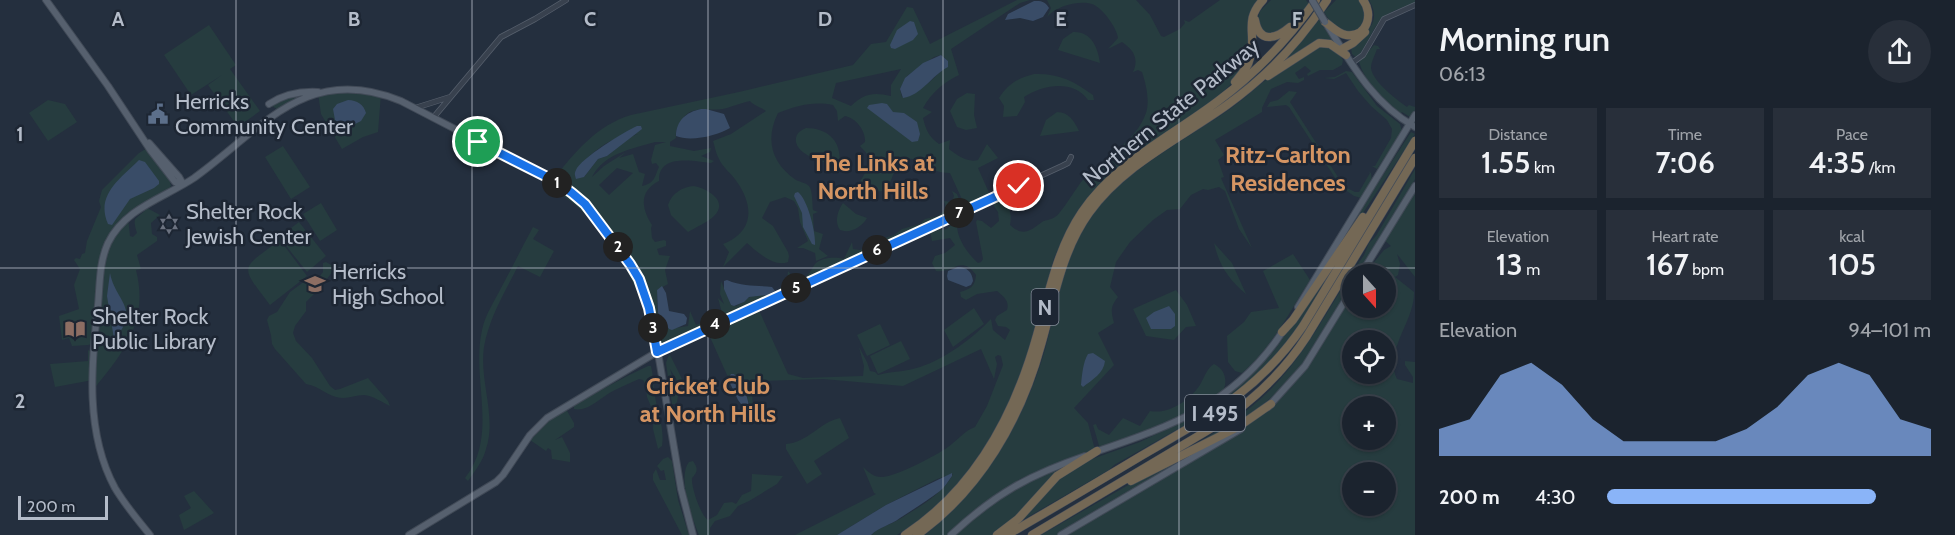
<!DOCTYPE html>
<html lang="en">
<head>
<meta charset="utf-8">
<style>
	:root { --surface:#1b232e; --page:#282f3a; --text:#f1f3f6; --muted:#a0a4aa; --line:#39404a; --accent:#8ab4f8 }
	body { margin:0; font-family:Cabin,sans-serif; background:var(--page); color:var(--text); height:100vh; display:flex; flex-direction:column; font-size:22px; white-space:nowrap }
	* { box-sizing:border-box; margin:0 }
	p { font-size:20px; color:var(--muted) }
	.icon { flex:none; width:33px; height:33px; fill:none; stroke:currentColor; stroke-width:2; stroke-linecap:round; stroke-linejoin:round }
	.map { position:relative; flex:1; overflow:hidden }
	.details { display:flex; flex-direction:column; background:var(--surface); width:540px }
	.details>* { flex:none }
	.needle { width:39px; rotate:159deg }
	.controls { position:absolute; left:1342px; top:264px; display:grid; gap:12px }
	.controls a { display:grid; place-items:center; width:54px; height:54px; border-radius:50%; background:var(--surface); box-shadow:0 2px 4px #0004,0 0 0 2px var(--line); font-size:30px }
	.scale { position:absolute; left:18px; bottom:15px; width:90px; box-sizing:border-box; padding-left:6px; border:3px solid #b4bcc9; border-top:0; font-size:16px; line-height:21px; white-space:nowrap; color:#b4bcc9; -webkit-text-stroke:4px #1d2633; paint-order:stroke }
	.pin { position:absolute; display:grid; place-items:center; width:51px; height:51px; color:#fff; margin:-26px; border:3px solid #fff; border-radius:50%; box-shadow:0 2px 6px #0007 }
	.km { position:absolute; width:30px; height:30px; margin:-15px; border-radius:50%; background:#222; color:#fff; font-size:16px; line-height:30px; text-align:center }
	.round { display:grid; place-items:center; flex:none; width:63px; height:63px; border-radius:32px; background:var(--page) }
	.summary { display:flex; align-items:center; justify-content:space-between; height:102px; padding:0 24px }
	h1 { font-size:33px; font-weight:600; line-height:45px }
	.metrics { display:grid; grid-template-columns:repeat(3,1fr); gap:9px; height:102px; padding:6px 24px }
	.metrics div { display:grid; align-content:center; border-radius:0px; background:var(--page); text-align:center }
	.metrics b { font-size:30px; font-weight:600 }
	.metrics small { font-size:16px; font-weight:400 }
	.metrics p { font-size:16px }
	.chart { height:168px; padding:12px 24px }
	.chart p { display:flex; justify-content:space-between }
	.chart svg { width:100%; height:108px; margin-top:6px; fill:var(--accent); opacity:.7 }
	ul { padding:0 24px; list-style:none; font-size:20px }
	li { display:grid; grid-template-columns:96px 72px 1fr; align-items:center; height:45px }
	li i { height:15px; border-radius:8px; background:var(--accent) }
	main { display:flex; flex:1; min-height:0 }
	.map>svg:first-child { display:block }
	.green { fill:#263c3f; fill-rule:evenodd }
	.water { fill:#394c67 }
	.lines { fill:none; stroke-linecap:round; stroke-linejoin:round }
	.minor-casing { stroke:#565f6c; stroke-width:6 }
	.major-casing { stroke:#414a57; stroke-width:8 }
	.highway-casing { stroke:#434c59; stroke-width:9 }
	.minor { stroke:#38414e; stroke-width:4.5 }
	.major { stroke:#56606e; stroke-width:6 }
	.highway { stroke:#746855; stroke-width:8 }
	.major-bridge-casing { stroke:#414a57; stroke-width:8; stroke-linecap:butt }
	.major-bridge { stroke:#56606e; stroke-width:6 }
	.route-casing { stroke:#fff; stroke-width:12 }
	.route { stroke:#1a73e8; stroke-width:8 }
	.grid { fill:none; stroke:#b4bcc9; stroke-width:1.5; stroke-opacity:0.55 }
	.labels { text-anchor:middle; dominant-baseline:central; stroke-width:5; stroke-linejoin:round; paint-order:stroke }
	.shield { fill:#1d2633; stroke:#878f9c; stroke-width:1.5 }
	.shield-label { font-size:21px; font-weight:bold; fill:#b4bcc9 }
	.poi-label { font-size:22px; fill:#b4bcc9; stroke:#1d2633; text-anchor:start }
	.street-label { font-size:22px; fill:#b4bcc9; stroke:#1d2633 }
	.neighbourhood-label { font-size:24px; font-weight:bold; fill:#d59563; stroke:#1d2633 }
	.grid-label { font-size:20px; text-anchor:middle; font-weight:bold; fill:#b4bcc9; stroke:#1d2633; stroke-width:5; stroke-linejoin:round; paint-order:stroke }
</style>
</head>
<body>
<main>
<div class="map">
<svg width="1415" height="535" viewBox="0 0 1415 535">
	<rect width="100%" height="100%" fill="#242f3e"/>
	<path class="green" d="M1017,0H1030L1020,3L951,49L959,75C943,83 932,92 923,108L932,112L923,118C926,130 929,137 939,144L950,140L949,149C957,155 967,163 978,160L987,144L998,158L978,168L990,195L965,206L950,173C944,173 938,172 932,169C922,166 917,157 906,159C886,164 899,209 858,184C865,175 868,168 868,155L860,146L865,142C866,131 856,118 845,116L838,121L837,111L833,105C812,101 797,106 778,113C765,139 771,163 796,180C800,182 806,183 809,186C813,191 812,204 813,210L818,212L813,214L814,231L823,234L819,249L828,256L816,261L815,253L803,248H797L808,241L800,222L798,208L794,201L785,197L770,202L762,218L773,226L788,252L789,256L788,262C775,268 757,252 747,243L723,267L729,252L723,244C754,232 754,206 737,182C732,174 723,168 719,159C716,154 715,147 713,141L731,134L766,111C761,107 754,106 750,101C742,103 735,105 727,108C712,113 691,103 682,120C678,127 675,130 676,138L670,142V146L694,151L711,148L710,152L701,156L714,161L711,163C694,161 658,153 659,181C639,191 641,208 652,225L651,228L652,238L655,242L664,240L666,241V246L657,249L659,255L670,256L665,270L668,284L657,290C658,309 654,316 669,329L688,326L690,311L696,325L716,318L722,313L718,298L724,304L720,294L721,281L731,305L736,306C741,304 743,301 748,298C762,289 772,303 787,280L788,271L793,277L802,279C810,275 810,271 815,264C822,257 836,257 844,259L852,242L853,249L860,250L881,239L894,235L902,229L920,224L925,219L938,216L944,211L946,207L944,201L952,202L954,196L952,191L957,194L962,206L968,207L691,335L668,345L663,343L665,346L657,352L652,323L648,325C637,277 602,222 562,195L565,188L553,180C574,153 597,125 631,115L739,92L853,65L871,44L886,42L907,7L913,8L930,44ZM941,55L948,61C937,78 921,91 902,97L900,89L907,76L934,57ZM901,69L891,85V96C874,92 864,93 851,106L832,98L836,83ZM638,134L630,137L607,156L598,159L584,177L575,176C576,165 602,144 613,140C621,137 630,136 638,134ZM655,142H666L655,145L651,160L652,164L656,163L659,167C654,178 655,183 642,186L645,174L639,172L633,154L619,158L626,152L604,166L592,177C604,153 632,149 655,142ZM617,168L633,173L609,195L599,185Z
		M1047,0H1136L1150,15L1161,36L1164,37L1180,29L1185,23L1184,20L1189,22L1220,0H1261L1253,9L1251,52L1242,73L1218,97L1151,143L1113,172L1094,190L1078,210L1066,232L1054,258L1022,374L1013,397L973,469L927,515L897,535H871C879,527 890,525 900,519C919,507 943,494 953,474L937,479L886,505L837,535H795L876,494L874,493L863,467C868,472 875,478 883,477C897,476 937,455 948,447C958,440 964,431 975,427L987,406L1003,365L1001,356L998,355L995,357L997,364L994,379L981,349L903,386L823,379L758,381L752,391L754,427L749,403L743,384L727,375L706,328L757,306L788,374L803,378L863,376L864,366L859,347L867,362L870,371L875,372L878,375C892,371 906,372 920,367C945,359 973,338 991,319L993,330L1005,340L1010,330L1006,327L998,326L995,320L997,316L1007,310C1010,301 1003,296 997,291L977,294L966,300L961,297L960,292C970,289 975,287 976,275C961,254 952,274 936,271L932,263L935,256L945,253L955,245L950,238L932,241L930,231L947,229L953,223L957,225C957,239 968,254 978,263L981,262L983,259L976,222L977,220L982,221L991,228L999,221L998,212L994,206V201L1003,199C1010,208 1012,214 1010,225C1023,237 1030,231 1042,222C1045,220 1051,220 1055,217C1061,214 1076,188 1082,181C1102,159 1136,142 1146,113C1150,101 1146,84 1142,72L1138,70L1133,72C1139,59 1134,50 1122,42L1108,49L1118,38C1117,28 1102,7 1092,4C1079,0 1056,6 1047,17L1051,8Z
		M1271,0H1306L1309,4L1287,29L1272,36L1261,31L1257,20L1260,11Z
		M1336,0H1360L1366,7L1363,27L1350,34L1333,26L1324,12Z
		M1369,0H1415V3C1405,7 1392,10 1384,17C1371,28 1368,46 1357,58L1352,54L1351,48C1365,31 1383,24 1369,0Z
		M1319,20L1335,44L1330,41L1288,60L1286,59Z
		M209,25L236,65L230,69L260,111L238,127L208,85L222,75L191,95L164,55Z
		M1073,32C1091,31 1098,47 1100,63L1058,50L1063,39Z
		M1319,45L1336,49L1343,60L1342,65L1333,70H1320L1308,76L1307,74L1311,71L1305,66L1295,73L1299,79L1304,77V80L1298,83L1287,82L1271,89L1262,108V112L1215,140L1224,155L1218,160L1224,177L1221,178L1252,248L1239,229L1225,191L1219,187L1208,190L1203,189L1191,195L1180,209L1167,210L1153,220L1130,242L1116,262L1110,287L1118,297C1110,307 1111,311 1114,323L1098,333L1114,365L1074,408L1088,423L1095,450L1020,479L971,514L950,535H925C984,487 1026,419 1046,346C1056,308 1062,267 1081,233C1113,175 1178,145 1230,109C1241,101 1251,92 1262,83C1280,69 1300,57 1319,45Z
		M1374,45L1378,46L1380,49H1377C1375,55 1371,62 1371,68C1372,81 1397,100 1407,107L1409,105L1415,107V110L1410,117L1402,112L1400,114C1382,99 1366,84 1359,62Z
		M1346,71L1352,72L1377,106L1400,124L1402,131L1377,169L1372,166H1375L1391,138L1392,129L1387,120L1371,106L1358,91L1346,73L1334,79L1324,78L1335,77Z
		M1034,74C1058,73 1074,81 1093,95L1094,100H1088C1073,79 1043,85 1024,97L1025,102L1017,116L1003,117L1004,106L999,98C1008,84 1018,78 1034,74Z
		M1289,91L1297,92L1290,102L1343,185L1345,184V187L1355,192H1359L1370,173L1368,171L1371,173L1372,181L1361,198L1354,196L1341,187L1289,107L1286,105L1267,107L1270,102L1278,100Z
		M313,92L381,94L378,132L363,137L342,149L321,114L318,93L280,111L269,104L279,98Z
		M967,93L975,94L974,115L977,128L966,130L957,127L950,111L957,99Z
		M48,100L65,104L77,122L48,141L29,113Z
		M1057,112C1069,112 1074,121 1079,131L1040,136L1046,120Z
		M806,128C830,128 843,144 839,166C827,164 793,155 796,138C797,132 802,130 806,128Z
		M1411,132L1415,134L1319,280L1361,209Z
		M283,146L310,187L291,199L265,157Z
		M149,147L168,174L171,186L166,193L128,218L130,236L133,237L137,233C131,214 137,221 147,208L160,215L151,223L152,234L157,237V241L137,255L141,269L136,270C149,321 124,352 93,390V380L55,387L50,364L88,361V350L94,353V343L88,345L72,346L69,338L62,340L59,316L79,309L74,285L80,269L74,260L76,258L80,259L82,254L85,253L87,241L101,207L99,201L102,190L139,153Z
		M1415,169V179L1407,195L1359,274H1353V284L1315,347L1297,372L1274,395L1247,419L1164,463C1200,441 1240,420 1270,390C1309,351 1332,300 1364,255L1369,243L1376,236Z
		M694,186C708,189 729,201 714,216C707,223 696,227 688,232L671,215L668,205C672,193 682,187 694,186Z
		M1415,186V277L1397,254L1400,264L1398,275L1395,277L1414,292C1415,321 1383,352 1397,379L1413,383V377L1405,365V361L1415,362V535H1061L1261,413L1305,366L1353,289V308H1386V274H1366V272L1384,250L1391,246L1383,239ZM1353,340H1386V374H1353ZM1353,406H1386V440H1353ZM1353,472H1386V506H1353Z
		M321,203L337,230L320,241L303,214Z
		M843,203L856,214L867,218C862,227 850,234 840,230C834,222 838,210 843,203Z
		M299,222L326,256L307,272L279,237Z
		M533,227L539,230L533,239L554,251L540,277L518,266C505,292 489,318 484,347C479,381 497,416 486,449C483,461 475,471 468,481L465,478C499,435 471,380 482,330C485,315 494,302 501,288C512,268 522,247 533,227Z
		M280,240L307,276L270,305C239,264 240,270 280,240Z
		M1214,243L1232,263L1246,294C1228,279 1219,265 1214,243Z
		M1343,251L1300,323L1286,343L1264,368L1240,390L1210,411L1114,465L1109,470L1014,525L1052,484L1078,464L1140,442L1196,415L1238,387L1276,348Z
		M1293,254L1310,280C1290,311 1271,349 1242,373L1235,371L1228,362L1227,336L1244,322L1251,312L1279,308L1263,271Z
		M326,262L331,265L337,263L338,264L321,287L306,302V311L295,326L293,333L296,341L312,358L330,386L335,390L340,389L368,378L388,401L390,406C382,402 373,396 364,395C354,395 347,400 336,397C323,393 321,387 306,384L275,349L272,344L271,335L267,320L269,316L277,312L290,292L305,281L320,276L323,272V263Z
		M1176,290L1187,305L1196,326L1186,327L1174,340L1146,336L1133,309Z
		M974,308L984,324L953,347L944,330Z
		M880,324L890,345L867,356L857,335Z
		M901,341L910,359L878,374L870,356Z
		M670,355L684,383L681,387L670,369L678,396L677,402L675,404H672L666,363L668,357Z
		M1214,364C1225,369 1228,381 1223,391L1189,414L1100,449L1093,425L1096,424L1098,429L1109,435L1123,418L1140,426L1150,411C1169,415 1192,399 1201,383C1205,376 1207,368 1214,364Z
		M648,366H651C653,374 653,382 654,390C656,409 665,427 662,446L658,449L653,429L654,414L647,397L646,385L643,380L639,379C630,383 621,387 613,391C600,398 588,412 574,409V406C598,391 622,378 648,366Z
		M566,409L574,423V427L555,440L562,437L570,453V462L552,459L551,450L548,448L546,451L530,440L550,419Z
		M840,418L849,438L814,461L822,474L807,484L786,449V444C807,443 820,422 840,418Z
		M1215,441L1058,535H1041L1130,484Z
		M668,457L672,461L678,500L689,535H682L653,480V474L656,469L660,480H666L664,470L661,471L657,466L663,459Z
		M693,461C698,468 698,472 692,478C691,487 701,516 708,520L717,515L724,503L732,502L736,504L742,495L751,491L752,474L783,476L777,484L749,501L738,506L730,516L715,521L710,528V535H699C692,518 677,477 689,462Z
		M1071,464L1022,512L994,535H956C988,504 1027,474 1071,464Z
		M194,491L214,513L184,530L179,515L191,508L184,496Z"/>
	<path class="water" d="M1034,1C1041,1 1045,1 1049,8L1043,17L1033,21L1020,18L1005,20L1008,14Z
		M910,21L914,22L918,34L913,40L895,49L891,48L890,45L897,30Z
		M941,55L948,61V67C931,76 922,95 903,98L900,89L905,78L923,63Z
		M348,100C357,100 364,105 366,113L361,121L347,128L335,120L333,109L337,104Z
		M882,103L887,104L893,112L904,113L917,122L920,134L918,141L912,142L867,108L869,105Z
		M701,109H706L724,114L730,128C717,136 690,142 676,136C676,121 686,112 701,109Z
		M637,126H641L642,129L607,156L598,159L584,177L576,179C575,175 574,174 576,170C580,159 625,131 637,126Z
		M139,160L145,162L159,181V184L154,188L130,199L112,225L108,224C95,195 121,178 139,160Z
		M798,192C808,200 816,233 815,245L812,244L803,227L802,213L794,196L795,193Z
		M958,267C967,267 972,272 973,281L971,285L966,287L948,280L947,276L948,271Z
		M110,273C115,301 142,309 114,339L107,296Z
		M727,280C743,287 756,285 772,287L775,291L767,295L749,297L744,302L734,306L731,305L724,289V281Z
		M662,286L666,293L669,311L684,314L687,318L686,324L672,330L669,329L658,313L657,290Z
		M1169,306L1175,314V326L1171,329H1151L1146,318L1154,312Z
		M1093,353L1105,361C1104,373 1092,380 1083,387L1081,385C1082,375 1083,362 1088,354Z
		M731,374H734C744,385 748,397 750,412L748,413L738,400L728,379Z
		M952,473V476C948,481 945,487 940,491C928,500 914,509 900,518C891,525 879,527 871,535H837L886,505Z"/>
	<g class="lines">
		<g class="minor-casing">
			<path id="minor" d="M1352,63L1363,55L1384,19L1415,5
				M415,108L450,97
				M433,118L501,37L535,19L566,0
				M657,352L1062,166L1068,163L1071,157"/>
		</g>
		<g class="major-casing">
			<path id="major" d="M46,0L108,86L151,151L175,182L182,184
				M1327,25C1352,65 1373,103 1415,127
				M269,104C283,95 300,91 318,92
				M149,143L179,177L183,184
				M1361,274L1415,186
				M1298,307L1415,115
				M1268,407L1305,366L1353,288
				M1095,452C1174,425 1235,404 1283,331
				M150,535C138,520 125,505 115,488C85,433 91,365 98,305C100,284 99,263 108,243C125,208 164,198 194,178C262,129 307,62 401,101L557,182L577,196L595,217L630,264L642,286L653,323L681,489L693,535
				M409,535L496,482L503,475L530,435L547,418L657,352
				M951,535C995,494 1029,475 1085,456
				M1061,535L1241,429"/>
		</g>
		<g class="highway-casing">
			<path id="highway" d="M1255,20C1259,44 1276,39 1290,27
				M1325,22C1331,26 1338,34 1346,35C1367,38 1374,14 1363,0
				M1342,49L1353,43L1365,32
				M1268,76L1319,43L1330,44L1346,55
				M1235,82C1241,75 1248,68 1250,58C1257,34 1243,21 1263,0
				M1282,332L1293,320L1363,217
				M1131,481L1238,427L1271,404
				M905,535C975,489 1015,414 1037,335C1049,293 1057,249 1082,212C1115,163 1172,136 1218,101C1256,73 1289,38 1316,0
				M917,535C980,490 1021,419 1041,345C1054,300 1061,252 1089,213C1123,165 1181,138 1227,105C1266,77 1301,40 1327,0
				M997,535L1018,519L1057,476L1097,451
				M1007,535C1052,509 1096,483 1141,456C1206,418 1259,391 1303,326L1415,141
				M1032,535L1215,426C1252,402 1283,373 1307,336L1415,158"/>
		</g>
		<use href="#minor" class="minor"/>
		<use href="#major" class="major"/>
		<use href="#highway" class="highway"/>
		<g class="major-bridge-casing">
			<path id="major-bridge" d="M1312,0L1325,22"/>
		</g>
		<use href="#major-bridge" class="major-bridge"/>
	</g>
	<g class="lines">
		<g class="route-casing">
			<path id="route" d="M478,142L557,182L572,193L585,204L630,264L639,279L649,308L657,352L1019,186"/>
		</g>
		<use href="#route" class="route"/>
	</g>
	<path class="grid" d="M236,0V535M472,0V535M708,0V535M943,0V535M1179,0V535M0,268H1415"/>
	<defs>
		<g id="civic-bare" transform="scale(1.62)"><path d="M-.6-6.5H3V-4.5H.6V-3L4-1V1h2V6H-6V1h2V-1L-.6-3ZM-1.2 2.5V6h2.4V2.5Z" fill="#5c6f8a" stroke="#1d2633" stroke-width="2.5" paint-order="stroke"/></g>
		<g id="synagogue-bare" transform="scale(1.62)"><path d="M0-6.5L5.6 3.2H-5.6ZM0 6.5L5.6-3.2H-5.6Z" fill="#6b7280" stroke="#1d2633" stroke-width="2.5" paint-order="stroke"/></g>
		<g id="school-bare" transform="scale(1.62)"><path d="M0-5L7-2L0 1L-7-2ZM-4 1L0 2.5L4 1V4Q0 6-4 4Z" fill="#8d6e63" stroke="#1d2633" stroke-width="2.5" paint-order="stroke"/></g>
		<g id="library-bare" transform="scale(1.62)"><path d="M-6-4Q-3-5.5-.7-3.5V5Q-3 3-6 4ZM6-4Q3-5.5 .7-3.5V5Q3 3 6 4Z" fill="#8d6e63" stroke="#1d2633" stroke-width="2.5" paint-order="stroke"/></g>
	</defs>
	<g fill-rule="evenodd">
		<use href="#civic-bare" x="158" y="114"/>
		<use href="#synagogue-bare" x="169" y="224"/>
		<use href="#school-bare" x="315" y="284"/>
		<use href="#library-bare" x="75" y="329"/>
	</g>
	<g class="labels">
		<g class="shield">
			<rect x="1031.5" y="289" width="27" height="36" rx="4.5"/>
			<rect x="1185" y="395" width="60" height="36" rx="4.5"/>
		</g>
		<g class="shield-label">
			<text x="1045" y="307">N</text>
			<text x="1215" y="413">I 495</text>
		</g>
		<g class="poi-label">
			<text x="175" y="101">Herricks<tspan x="175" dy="25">Community Center</tspan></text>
			<text x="186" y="211">Shelter Rock<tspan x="186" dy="25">Jewish Center</tspan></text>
			<text x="332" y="271">Herricks<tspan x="332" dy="25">High School</tspan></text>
			<text x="92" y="316">Shelter Rock<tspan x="92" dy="25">Public Library</tspan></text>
		</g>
		<g class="street-label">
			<text transform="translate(1171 112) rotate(-39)">Northern State Parkway</text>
		</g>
		<g class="neighbourhood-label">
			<text x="1288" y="154">Ritz-Carlton<tspan x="1288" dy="28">Residences</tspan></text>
			<text x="873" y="162">The Links at<tspan x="873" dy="28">North Hills</tspan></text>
			<text x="708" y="385">Cricket Club<tspan x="708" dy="28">at North Hills</tspan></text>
		</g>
	</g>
	<g class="grid-label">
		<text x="118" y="26">A</text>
		<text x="354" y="26">B</text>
		<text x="590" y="26">C</text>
		<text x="825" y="26">D</text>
		<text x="1061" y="26">E</text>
		<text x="1297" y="26">F</text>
		<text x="20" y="141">1</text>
		<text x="20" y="408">2</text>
	</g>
</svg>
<div class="controls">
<a><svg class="needle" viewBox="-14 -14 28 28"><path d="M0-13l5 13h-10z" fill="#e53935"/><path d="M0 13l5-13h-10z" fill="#a0a4aa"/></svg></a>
<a><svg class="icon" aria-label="locate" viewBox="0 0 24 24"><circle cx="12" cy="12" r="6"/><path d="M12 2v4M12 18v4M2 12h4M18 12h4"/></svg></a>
<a>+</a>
<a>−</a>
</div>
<div class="scale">200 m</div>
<div class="pin" style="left:478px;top:142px;background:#1e9e55"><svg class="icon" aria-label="arrive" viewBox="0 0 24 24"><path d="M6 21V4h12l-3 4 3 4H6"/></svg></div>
<div class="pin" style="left:1019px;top:186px;background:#d93025"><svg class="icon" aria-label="check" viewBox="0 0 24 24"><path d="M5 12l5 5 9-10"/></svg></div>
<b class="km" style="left:557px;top:183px">1</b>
<b class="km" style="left:618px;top:247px">2</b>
<b class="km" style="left:653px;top:328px">3</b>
<b class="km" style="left:715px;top:324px">4</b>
<b class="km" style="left:796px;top:288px">5</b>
<b class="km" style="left:877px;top:250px">6</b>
<b class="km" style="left:959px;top:213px">7</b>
</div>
<section class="details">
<div class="summary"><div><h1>Morning run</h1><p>06:13</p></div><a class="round"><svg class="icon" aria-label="share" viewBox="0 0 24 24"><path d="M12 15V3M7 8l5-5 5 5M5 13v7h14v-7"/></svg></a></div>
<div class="metrics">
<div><p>Distance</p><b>1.55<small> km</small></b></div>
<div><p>Time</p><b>7:06</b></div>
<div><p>Pace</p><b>4:35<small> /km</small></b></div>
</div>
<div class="metrics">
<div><p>Elevation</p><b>13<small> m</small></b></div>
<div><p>Heart rate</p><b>167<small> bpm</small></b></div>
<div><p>kcal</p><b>105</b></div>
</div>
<div class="chart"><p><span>Elevation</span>94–101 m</p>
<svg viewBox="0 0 160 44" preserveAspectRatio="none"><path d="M0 44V33L10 29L20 11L30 6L40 15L50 29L60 38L70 38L80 38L90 38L100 33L110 24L120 11L130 6L140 11L150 29L160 33V44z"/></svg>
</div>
<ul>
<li><b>200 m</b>4:30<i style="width:83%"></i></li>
</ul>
</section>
</main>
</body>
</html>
